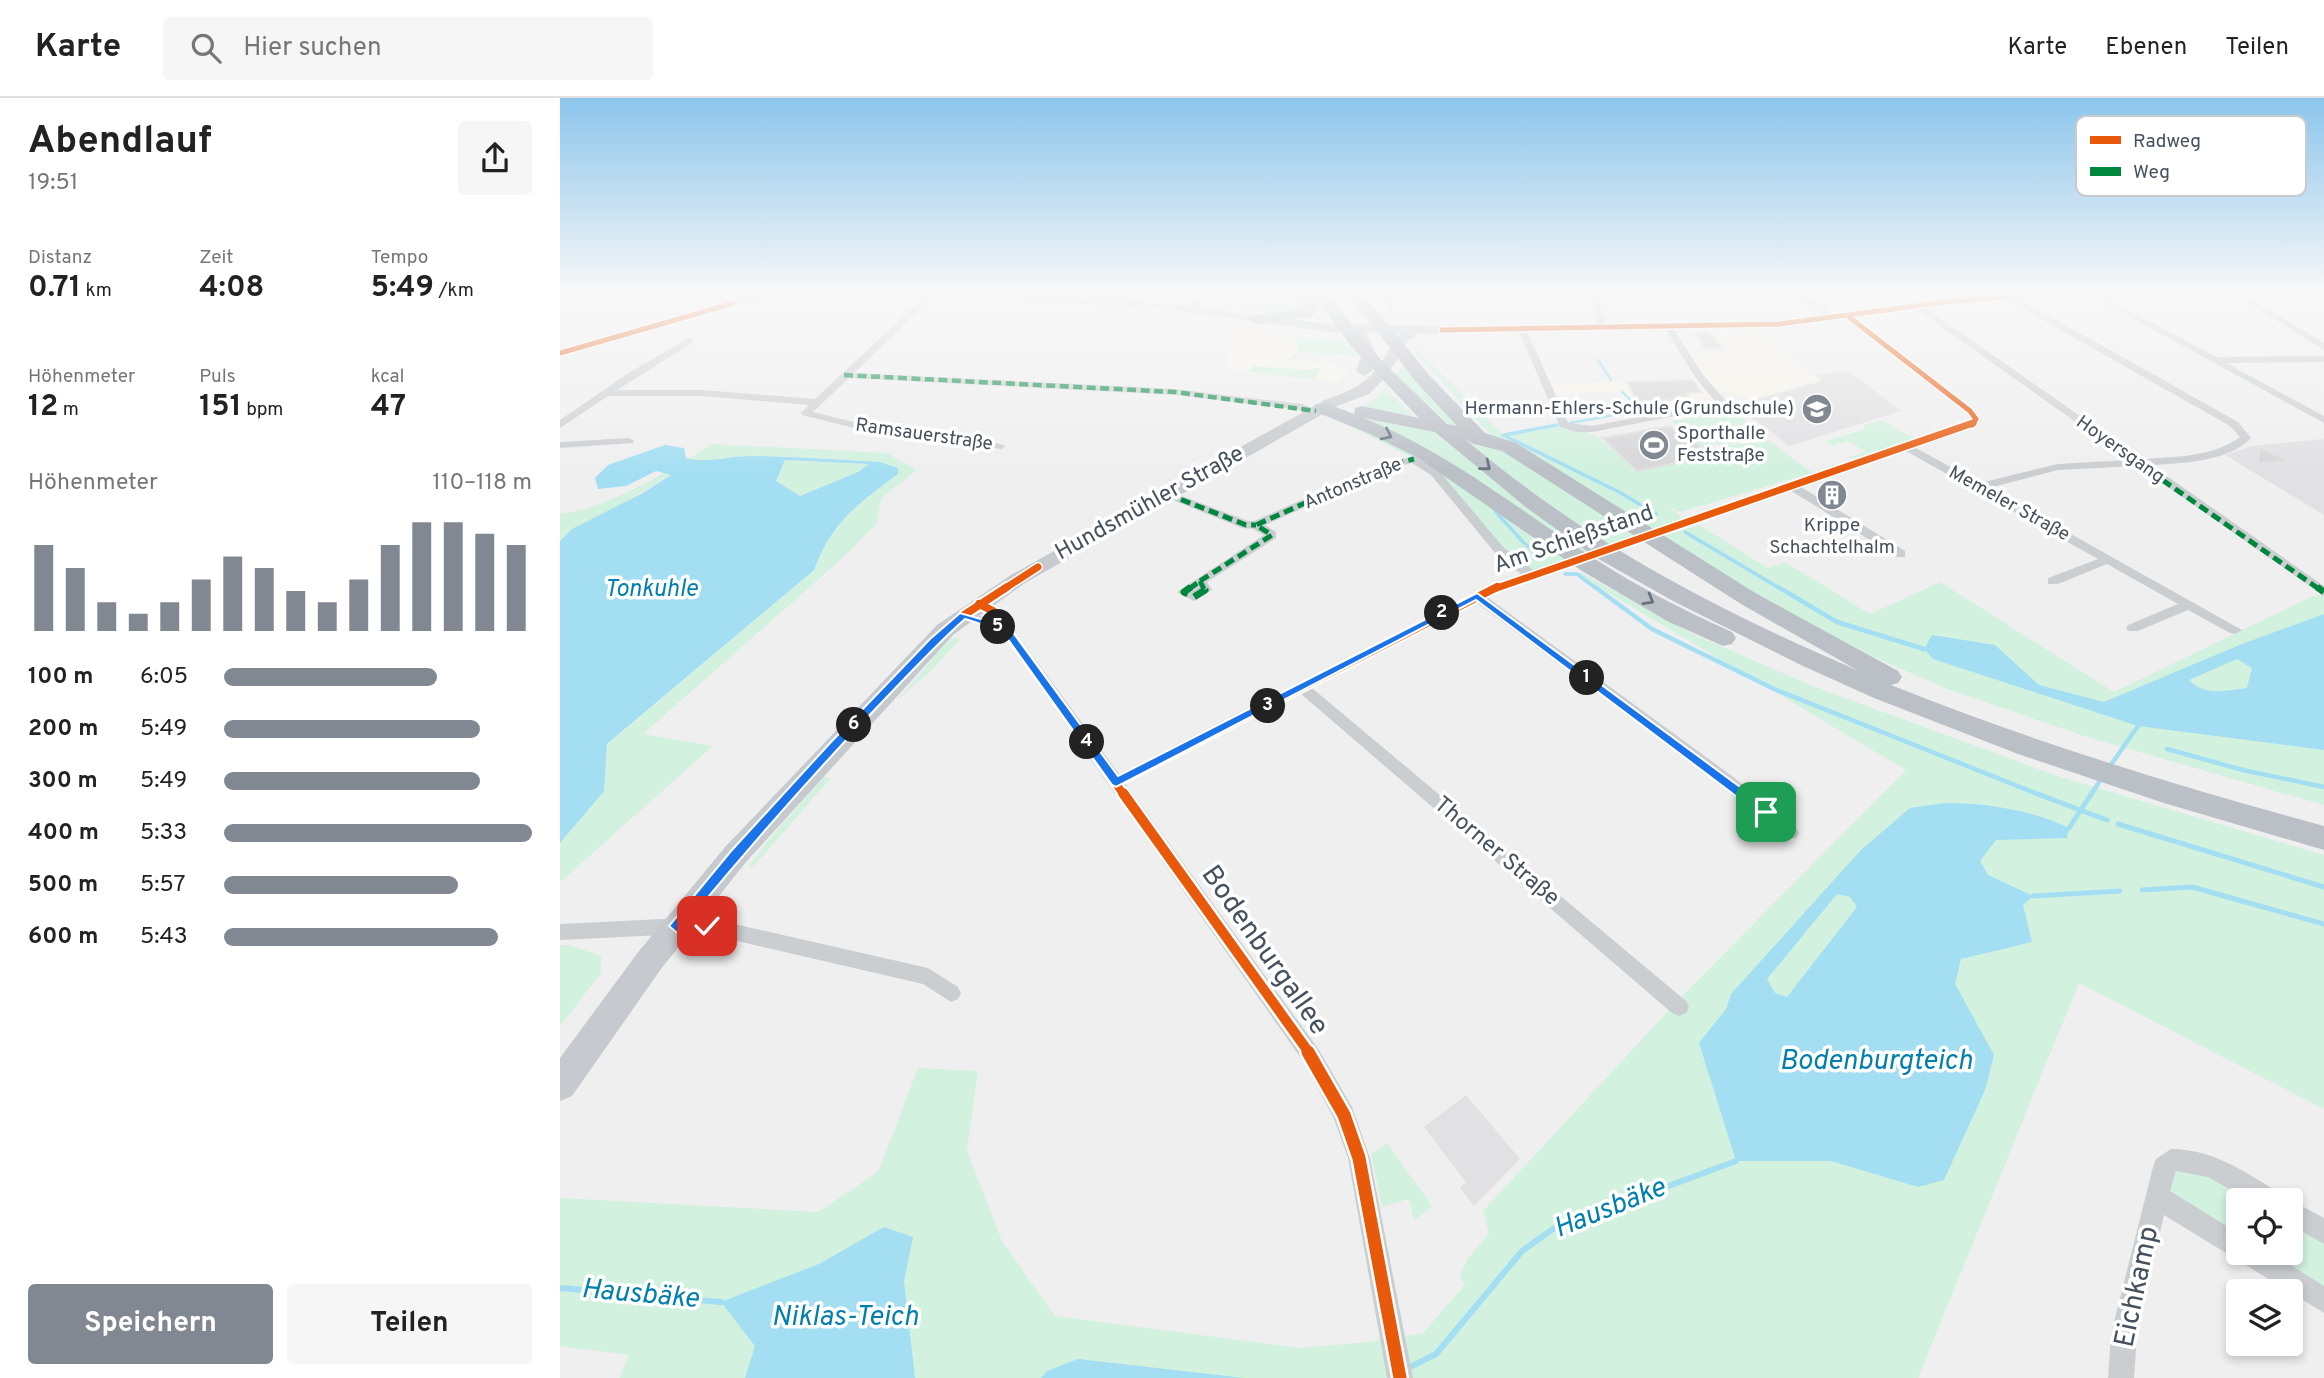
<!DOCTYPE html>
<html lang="de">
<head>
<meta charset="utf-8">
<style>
	:root { --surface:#fff; --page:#f6f6f6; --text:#222; --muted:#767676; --line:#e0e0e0; --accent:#818891 }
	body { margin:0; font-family:Overpass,sans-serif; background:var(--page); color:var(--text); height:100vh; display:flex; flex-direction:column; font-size:26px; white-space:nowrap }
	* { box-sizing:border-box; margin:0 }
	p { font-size:23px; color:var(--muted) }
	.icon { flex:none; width:38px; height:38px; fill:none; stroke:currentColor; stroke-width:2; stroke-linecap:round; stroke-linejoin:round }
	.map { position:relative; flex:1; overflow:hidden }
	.sheet { display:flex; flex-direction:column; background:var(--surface); width:560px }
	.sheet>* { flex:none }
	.controls { position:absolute; left:1666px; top:1090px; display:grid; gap:14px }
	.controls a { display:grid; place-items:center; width:77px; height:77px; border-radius:7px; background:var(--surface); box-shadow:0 4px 10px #0003; font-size:35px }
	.pin { position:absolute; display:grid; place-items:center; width:60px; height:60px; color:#fff; margin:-30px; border-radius:14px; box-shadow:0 4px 10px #0006 }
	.km { position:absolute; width:35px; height:35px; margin:-18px; border-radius:50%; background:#222; color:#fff; font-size:19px; line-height:35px; text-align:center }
	.round { display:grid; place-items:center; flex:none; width:74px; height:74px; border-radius:7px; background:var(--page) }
	.overview { display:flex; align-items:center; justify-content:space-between; height:119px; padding:0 28px }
	h1 { font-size:38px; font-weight:700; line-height:52px }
	.metrics { display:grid; grid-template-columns:repeat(3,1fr); gap:10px; height:119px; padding:7px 28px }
	.metrics div { display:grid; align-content:center }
	.metrics b { font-size:30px; font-weight:700 }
	.metrics small { font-size:19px; font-weight:400 }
	.metrics p { font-size:19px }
	.chart { height:196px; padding:14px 28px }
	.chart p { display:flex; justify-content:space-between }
	.chart svg { width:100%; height:126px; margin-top:7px; stroke:var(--accent); stroke-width:6 }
	.cta { display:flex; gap:14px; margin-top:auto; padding:14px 28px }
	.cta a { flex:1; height:80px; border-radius:7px; background:var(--accent); color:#fff; font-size:28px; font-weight:700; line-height:80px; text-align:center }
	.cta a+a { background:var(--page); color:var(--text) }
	ul { padding:0 28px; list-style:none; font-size:23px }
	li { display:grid; grid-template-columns:112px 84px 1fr; align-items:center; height:52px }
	li i { height:18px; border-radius:9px; background:var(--accent) }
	header { display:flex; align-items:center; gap:42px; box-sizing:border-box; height:98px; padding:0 35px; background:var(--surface); border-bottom:2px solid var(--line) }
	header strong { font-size:33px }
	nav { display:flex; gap:38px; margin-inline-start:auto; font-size:24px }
	.search { width:490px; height:63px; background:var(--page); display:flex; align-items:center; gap:18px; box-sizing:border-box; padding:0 24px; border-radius:7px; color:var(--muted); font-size:26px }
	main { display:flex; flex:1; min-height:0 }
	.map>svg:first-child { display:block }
	.commercial { fill:#f8f4ea }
	.education { fill:#e1e0e2 }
	.green { fill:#d2f1df }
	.water { fill:#a3def2; fill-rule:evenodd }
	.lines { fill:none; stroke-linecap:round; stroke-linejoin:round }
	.stream-far4 { stroke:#a3def2; stroke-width:2.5 }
	.stream-far3 { stroke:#a3def2; stroke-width:3.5 }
	.stream-far2 { stroke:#a3def2; stroke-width:4.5 }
	.stream-far1 { stroke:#a3def2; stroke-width:5 }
	.stream { stroke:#a3def2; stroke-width:6 }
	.building { fill:#d7d7d9; stroke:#e1e1e2; stroke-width:2 }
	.street { fill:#cbced1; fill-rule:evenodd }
	.secondary { fill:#cbcfd3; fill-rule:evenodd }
	.primary { fill:#c6cace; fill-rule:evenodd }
	.highway { fill:#bbc0c7; fill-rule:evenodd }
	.quiet-far2 { stroke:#00873e; stroke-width:4.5; stroke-dasharray:9 4.5; stroke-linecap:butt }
	.quiet-far1 { stroke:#00873e; stroke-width:5; stroke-dasharray:10 5; stroke-linecap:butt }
	.quiet { stroke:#00873e; stroke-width:7; stroke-dasharray:13 7; stroke-linecap:butt }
	.cycleway-far4-casing { stroke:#fff; stroke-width:8 }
	.cycleway-far3-casing { stroke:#fff; stroke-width:10 }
	.cycleway-far2-casing { stroke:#fff; stroke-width:12 }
	.cycleway-far1-casing { stroke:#fff; stroke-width:15 }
	.cycleway-casing { stroke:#fff; stroke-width:18 }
	.cycleway-far4 { stroke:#e8590c; stroke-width:5 }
	.cycleway-far3 { stroke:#e8590c; stroke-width:7 }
	.cycleway-far2 { stroke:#e8590c; stroke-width:8 }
	.cycleway-far1 { stroke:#e8590c; stroke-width:10 }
	.cycleway { stroke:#e8590c; stroke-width:13 }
	.oneway { stroke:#68727e }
	.route { fill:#1a73e8; stroke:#fff; stroke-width:2 }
	.labels { text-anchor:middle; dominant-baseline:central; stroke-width:7; stroke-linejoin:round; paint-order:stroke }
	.far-poi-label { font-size:19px; fill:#45515e; stroke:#fff; text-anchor:end }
	.far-street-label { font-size:19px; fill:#45515e; stroke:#fff }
	.street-label { font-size:23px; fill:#45515e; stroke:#fff }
	.water-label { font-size:24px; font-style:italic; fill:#017fae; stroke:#fff }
	.near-street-label { font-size:28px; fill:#45515e; stroke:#fff }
	.near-water-label { font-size:28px; font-style:italic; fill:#017fae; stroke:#fff }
	.key { fill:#fff; stroke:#c7cbcf; stroke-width:2 }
	.key-label { font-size:19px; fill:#45515e }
</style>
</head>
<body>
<header>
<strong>Karte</strong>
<div class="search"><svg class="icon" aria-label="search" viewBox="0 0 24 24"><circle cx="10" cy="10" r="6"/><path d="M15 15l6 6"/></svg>Hier suchen</div>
<nav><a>Karte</a><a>Ebenen</a><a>Teilen</a></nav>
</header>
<main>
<section class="sheet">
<div class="overview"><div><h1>Abendlauf</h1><p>19:51</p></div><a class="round"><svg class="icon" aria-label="share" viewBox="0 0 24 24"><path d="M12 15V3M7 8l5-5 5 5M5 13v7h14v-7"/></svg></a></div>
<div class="metrics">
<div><p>Distanz</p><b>0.71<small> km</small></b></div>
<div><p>Zeit</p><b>4:08</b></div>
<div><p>Tempo</p><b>5:49<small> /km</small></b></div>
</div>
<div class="metrics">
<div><p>Höhenmeter</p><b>12<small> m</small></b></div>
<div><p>Puls</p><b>151<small> bpm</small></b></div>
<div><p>kcal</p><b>47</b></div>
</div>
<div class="chart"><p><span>Höhenmeter</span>110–118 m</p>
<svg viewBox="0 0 160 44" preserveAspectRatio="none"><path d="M5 44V14M15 44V22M25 44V34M35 44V38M45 44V34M55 44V26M65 44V18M75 44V22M85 44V30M95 44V34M105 44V26M115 44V14M125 44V6M135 44V6M145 44V10M155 44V14"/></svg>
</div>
<ul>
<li><b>100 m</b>6:05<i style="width:69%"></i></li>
<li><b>200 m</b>5:49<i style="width:83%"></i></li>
<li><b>300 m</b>5:49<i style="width:83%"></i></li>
<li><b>400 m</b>5:33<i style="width:100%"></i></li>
<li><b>500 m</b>5:57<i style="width:76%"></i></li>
<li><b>600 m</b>5:43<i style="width:89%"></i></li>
</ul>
<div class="cta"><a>Speichern</a><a>Teilen</a></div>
</section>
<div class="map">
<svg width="1764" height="1280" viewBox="0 0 1764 1280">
	<rect width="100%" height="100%" fill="#f0efef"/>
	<path class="commercial" d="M670,225L735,238L738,253L732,263L792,268L779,285L664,271L669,265L662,239Z
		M1203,232L1249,277L1255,276L1261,282L1186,303L1177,297L1149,290L1156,300L1077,313L1058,294L991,297L986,286L1139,280L1123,257L1169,254L1151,234Z"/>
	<path class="education" d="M1289,273L1341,313L1229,348L1201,326L1172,308L1262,283L1255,277Z
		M1764,341V417L1665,357L1692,348Z
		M906,997L960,1061L914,1108L900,1090L906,1084L864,1029Z"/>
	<path class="green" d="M649,196H735L747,207L737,217L682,211L680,208L688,205L683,202C671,211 661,208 646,204Z
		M735,238C759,244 784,232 796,258L738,254L732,263H728L730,265L724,264L738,253Z
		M858,252L943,337C1017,324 1021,320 1077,373L1167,355L1162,348L1210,343L1252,375L1120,414L1109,409L1125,423L970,476L940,453L866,367L778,322L813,303L825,290L855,320L889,326L835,277L842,268L897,328L932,338L856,256Z
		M693,268L746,272L767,269L761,270L755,282L688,274Z
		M1169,312L1194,328L1207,341L1161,347L1154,345L1147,353L1112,323Z
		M1321,322L1355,341L1292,361L1289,360L1306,353L1288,343L1272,348L1265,343L1305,331L1304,327Z
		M152,346L327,355L356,372L321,401L316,426L288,455L83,636L153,648L0,784V745L44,693L47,647L254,472C272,423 298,406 338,376V370L320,364C276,362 231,357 188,358C170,359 144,365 128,361Z
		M224,362L310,366L298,374L240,398L216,383Z
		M104,375L112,376L0,443V415C31,415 76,390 104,375Z
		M1139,427L1208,470L1225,464L1310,516L1380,484L1554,594L1753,498L1764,497V707L1527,639L1390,592L1309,557L1212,507L1101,439Z
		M1022,475L1133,536L1250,587L1500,679L1764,757V1011L1519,885L1358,1280H59L69,1257L0,1248V1100L258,1114L318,1074L358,970L418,973L407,1052L442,1143L495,1218L740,1250L809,1244L832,1239L862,1236L905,1187L900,1178L908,1160L929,1136L923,1113L1123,897L1346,672L1017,476Z
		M391,540L400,541L371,573L336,603L372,562V559Z
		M264,679L271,680L193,769L189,768L211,739Z
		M0,847H9L41,858V875L0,928Z
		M827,1045L872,1108L854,1122L849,1101L822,1109L811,1056Z
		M1648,1066L1710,1102H1678V1149L1598,1099L1604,1069Z
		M1731,1114L1764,1134V1202L1688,1155H1731Z"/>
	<path class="water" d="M105,347L124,350L126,360C143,366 171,358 190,358C233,358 277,362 320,364L338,370V376C298,406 272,423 254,472L47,646L44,693L0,745V443L12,431L81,396L111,377L96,373L66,388L38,391L35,380L48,367ZM225,362L308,366H309L298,374L240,398L216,383Z
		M1764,516V652L1578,628L1373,561L1364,551L1372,537L1435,547L1479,587L1544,604L1682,546ZM1677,561L1692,570L1687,590C1666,592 1644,599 1629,582Z
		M1385,705C1427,705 1471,712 1509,730L1507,740L1436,742L1420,763L1428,777L1473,798L1463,807L1472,844L1401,861L1395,886L1434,957L1425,992L1384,1082L1358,1089L1271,1063H1176L1139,945L1166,911L1171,896L1301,752L1350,710ZM1277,796L1290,799L1297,809L1227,899L1215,895L1207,881Z
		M324,1129L353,1139L344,1183L355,1280H185L195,1248L161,1204L259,1166Z
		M518,1261L684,1280H481L487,1273Z"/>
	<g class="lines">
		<path class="stream-far4" d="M1038,262L1051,282
			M1010,325L1081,312L1062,294"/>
		<path class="stream-far3" d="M943,337L1059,394L1096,416
			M944,337L997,327
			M935,413L963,444L982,460
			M1125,434L1221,491
			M1005,476H1017L1037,491"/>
		<path class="stream-far2" d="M1035,489L1092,531L1214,591L1480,697
			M1218,489L1277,524L1364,551
			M1607,651L1683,672L1764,689
			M1550,668L1578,628
			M1531,697L1541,681"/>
		<path class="stream-far1" d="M1475,695L1547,722
			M1558,726L1764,789
			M1509,730L1532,695
			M1582,792L1632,789L1764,826
			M1473,798L1560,793"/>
		<path class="stream" d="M0,1190L161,1204
			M850,1269L876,1256L962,1153L993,1131L1176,1063"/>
	</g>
	<path class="building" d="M1135,234H1148L1162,250L1145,251Z
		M1133,282L1141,294L1127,295L1129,298H1119L1121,301L1077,304L1067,284Z
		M1110,328L1125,341L1131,340L1152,358L1077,373L1042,340Z
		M1700,349L1728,363L1698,366Z"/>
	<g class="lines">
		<path class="street" d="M367,196H376L294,275L615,291L742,306L761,313L756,316L741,312L615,297L289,280L253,314L314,329L419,338L425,342L446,348L441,351L417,347L415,344L314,335L242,317L241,315L249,307L142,298H48L0,330V322L70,274L129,240L132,241V245L57,292H142L255,301Z
			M641,196H649L635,213H629V209Z
			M826,196H834L833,214L826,212Z
			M1029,196H1037L1047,232L1040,230Z
			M1231,196H1241L1282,221L1275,223Z
			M1363,196H1374L1389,204L1382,206Z
			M1444,196H1450L1678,324L1691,340C1668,364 1623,365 1591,367L1764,488V498L1578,368L1498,372L1429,390L1682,532L1675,536L1670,535L1628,512L1578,533H1568L1566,530L1568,527L1618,506L1547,466L1498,486H1488V480L1538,461L1346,353L1241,389L1345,453V459H1337L1230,392L948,489L927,499L1172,678L1236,730L1239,735L1236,740H1224L1160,686L917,505L752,590L1126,903L1129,909L1126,915L1119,918L1112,915L741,596L566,686L759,952L792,1009L810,1060L853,1280H827L788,1060L774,1021L745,966L441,534L399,520L397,517L404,513L432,522L428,516L412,506L419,502L438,510L559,676L912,495L961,476L936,456L871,377L852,365L834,369L705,427L716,434V440L647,484L652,492L634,503L617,494L704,437L693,431L682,430L603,398V394H611L688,423H694L826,365L854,358L879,373L944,450L973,472L1408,325L1411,321L1406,315L1286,221V217L1289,216L1414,311L1421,321L1416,329L1356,350L1420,385L1498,366L1569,362L1355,210L1354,208L1358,205L1582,361C1614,359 1654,359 1680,339L1670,328L1444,200Z
			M1528,196H1538L1656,259L1764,258V264L1666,265L1764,318V325Z
			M1673,196H1683L1764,245V252Z
			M1108,226L1112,229L1144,278L1167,304V308L1032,334H1016L1000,329L958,231L962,228L966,231L1008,325L1032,328L1156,304L1137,282L1104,229Z
			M69,340L74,343L73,345L0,350V344Z
			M143,819L368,870L398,889L401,895L398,901L391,904L363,886L143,835L0,842V826Z
			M1611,1051C1652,1051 1684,1073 1718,1094L1721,1102H1689L1648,1079L1616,1073L1610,1093L1678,1135V1155H1711L1764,1188V1215L1604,1117L1577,1236L1574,1280H1548L1551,1236L1593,1069L1596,1061Z
			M1730,1102H1731L1764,1120V1146L1731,1127Z"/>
		<path class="secondary" d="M206,196H228L168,210L0,259V251L162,205Z
			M389,196H453L594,204L771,226L882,228L1219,222L1385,201L1437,196H1478L1472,199L1385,207L1219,230L882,236L771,234L594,210L395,199Z"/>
		<path class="primary" d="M798,228L805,232L816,256L812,273L804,278L796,273L802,256L791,232Z
			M856,228L863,232L848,243L826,279L809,296L777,308L465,485L393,537L186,764L101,871L12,998L0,1003V960L79,853L166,748L377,527L451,477L765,302C784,295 799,290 813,275C829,259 832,234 856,228Z"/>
		<path class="highway" d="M733,196H748L759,208L751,219L697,226L689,221L697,216L741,212L743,208Z
			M753,196H767L822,263L887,326L897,328L857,285L788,196H803L869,277L925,335L956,345L1197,496L1338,573L1342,579L1338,585L1331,587C1473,644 1617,688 1764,728V752L1604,705L1458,656L1314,600L1243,568L1113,503L1035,459L967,410L875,334L803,320C887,353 959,412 1035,461C1078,489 1125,513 1172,534L1176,540L1172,546L1163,548L1107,523L1022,473L858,360L810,336L756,314L753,310L756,306H768L794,316L795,310L802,308L859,320L790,247ZM905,341L914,346L942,353L1181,506L1297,572C1152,510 1025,443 905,341Z"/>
		<path class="quiet-far2" d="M284,277L615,294L756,313"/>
		<path class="quiet-far1" d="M1578,365L1759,491
			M607,396L686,427H696
			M640,483L644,491
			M640,483L712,437L696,427L830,367L854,361
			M629,491L640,483"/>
		<path class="quiet" d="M631,489L624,494L634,499L645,492L643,489
			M1757,489L1764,494"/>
		<g class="cycleway-far4-casing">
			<path id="cycleway-far4" d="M1289,219L1410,313L1416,321L1412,327
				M882,232L1219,226L1385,204L1472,196
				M0,255L174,205"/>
		</g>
		<g class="cycleway-far3-casing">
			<path id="cycleway-far3" d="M444,491L478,469
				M934,491L1413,325"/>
		</g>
		<g class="cycleway-far2-casing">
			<path id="cycleway-far2" d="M419,506L433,513L564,697
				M404,517L447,489
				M557,684L937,489"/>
		</g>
		<g class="cycleway-far1-casing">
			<path id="cycleway-far1" d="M563,695L750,956"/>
		</g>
		<g class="cycleway-casing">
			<path id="cycleway" d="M748,954L784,1017L799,1060L840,1280"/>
		</g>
		<use href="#cycleway-far4" class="cycleway-far4"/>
		<use href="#cycleway-far3" class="cycleway-far3"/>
		<use href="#cycleway-far2" class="cycleway-far2"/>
		<use href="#cycleway-far1" class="cycleway-far1"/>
		<use href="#cycleway" class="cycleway"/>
	</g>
	<defs><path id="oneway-chevron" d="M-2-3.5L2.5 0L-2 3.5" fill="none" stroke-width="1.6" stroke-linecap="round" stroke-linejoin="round" transform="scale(1.75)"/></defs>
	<g class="oneway">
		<use href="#oneway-chevron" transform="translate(827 337) rotate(26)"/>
		<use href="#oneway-chevron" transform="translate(926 368) rotate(39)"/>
		<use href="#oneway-chevron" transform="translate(1089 502) rotate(30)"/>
	</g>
	<linearGradient id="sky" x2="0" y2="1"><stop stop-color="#8cc5ec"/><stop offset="0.52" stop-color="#f8f8f8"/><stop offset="1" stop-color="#f8f8f8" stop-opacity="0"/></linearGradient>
	<rect width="1764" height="375" fill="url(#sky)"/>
	<path class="route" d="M917,495L1210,711V717H1201L916,502L556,689L552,687L442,533L405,521C369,553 337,589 303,624C243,688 185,754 129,822L152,824V832L116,834L109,828L171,753L271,644L370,541L400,515L449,529L558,678Z"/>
	<defs>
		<g id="school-disc" transform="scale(1.575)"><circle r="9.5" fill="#818891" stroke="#fff"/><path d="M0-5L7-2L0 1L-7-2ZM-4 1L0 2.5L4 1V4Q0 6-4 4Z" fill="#fff"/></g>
		<g id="stadium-disc" transform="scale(1.575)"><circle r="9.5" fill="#818891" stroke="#fff"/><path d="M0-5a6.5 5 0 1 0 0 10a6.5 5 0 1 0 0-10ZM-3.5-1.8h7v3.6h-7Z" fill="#fff"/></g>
		<g id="building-disc" transform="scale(1.575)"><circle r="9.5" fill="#818891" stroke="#fff"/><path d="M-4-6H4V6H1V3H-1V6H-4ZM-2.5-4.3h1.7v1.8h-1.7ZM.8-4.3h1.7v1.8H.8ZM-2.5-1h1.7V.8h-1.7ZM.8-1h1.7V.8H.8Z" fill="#fff"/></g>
	</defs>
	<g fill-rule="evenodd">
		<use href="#school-disc" x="1257" y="311"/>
		<use href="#stadium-disc" x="1094" y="347"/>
		<use href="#building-disc" x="1272" y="397"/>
	</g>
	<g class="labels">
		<g class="far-poi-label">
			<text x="1234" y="311">Hermann-Ehlers-Schule (Grundschule)</text>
			<text x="1117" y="336" text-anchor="start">Sporthalle<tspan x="1117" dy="22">Feststraße</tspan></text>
			<text x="1272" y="428" text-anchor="middle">Krippe<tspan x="1272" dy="22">Schachtelhalm</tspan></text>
		</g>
		<g class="far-street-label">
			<text transform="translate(364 337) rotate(8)">Ramsauerstraße</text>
			<text transform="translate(1560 352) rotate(35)">Hoyersgang</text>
			<text transform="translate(793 386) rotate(-23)">Antonstraße</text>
			<text transform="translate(1449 406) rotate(29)">Memeler Straße</text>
		</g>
		<g class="street-label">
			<text transform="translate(590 406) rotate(-29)">Hundsmühler Straße</text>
			<text transform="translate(1014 442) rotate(-19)">Am Schießstand</text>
			<text transform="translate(936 754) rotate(40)">Thorner Straße</text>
		</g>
		<g class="water-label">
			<text x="91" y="492">Tonkuhle</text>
		</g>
		<g class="near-street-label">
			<text transform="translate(704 853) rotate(55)">Bodenburgallee</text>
			<text transform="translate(1578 1189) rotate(-78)">Eichkamp</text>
		</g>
		<g class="near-water-label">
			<text x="1316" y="964">Bodenburgteich</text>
			<text transform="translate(1050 1111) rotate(-22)">Hausbäke</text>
			<text transform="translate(80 1197) rotate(5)">Hausbäke</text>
			<text x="285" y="1220">Niklas-Teich</text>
		</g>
	</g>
	<rect x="1516" y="18" width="230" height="80" rx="10" class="key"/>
	<rect x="1530" y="38" width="31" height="8" fill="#e8590c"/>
	<rect x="1530" y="69" width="31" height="9" fill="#00873e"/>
	<g class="key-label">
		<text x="1573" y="49">Radweg</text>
		<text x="1573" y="80">Weg</text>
	</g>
</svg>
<div class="controls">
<a><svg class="icon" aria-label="locate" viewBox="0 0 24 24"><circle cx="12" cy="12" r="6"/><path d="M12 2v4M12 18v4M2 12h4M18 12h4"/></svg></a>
<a><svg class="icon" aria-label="layers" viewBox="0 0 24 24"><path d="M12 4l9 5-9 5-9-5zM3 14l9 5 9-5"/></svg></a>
</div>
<div class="pin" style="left:1206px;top:714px;background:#1e9e55"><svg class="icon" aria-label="arrive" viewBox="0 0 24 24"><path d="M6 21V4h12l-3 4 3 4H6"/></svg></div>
<div class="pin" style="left:147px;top:828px;background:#d93025"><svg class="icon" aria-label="check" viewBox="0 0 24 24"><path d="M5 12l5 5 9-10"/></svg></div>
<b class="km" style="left:1027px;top:580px">1</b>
<b class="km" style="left:882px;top:515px">2</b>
<b class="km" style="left:708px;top:608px">3</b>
<b class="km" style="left:527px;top:644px">4</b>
<b class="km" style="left:438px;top:529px">5</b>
<b class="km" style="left:294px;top:627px">6</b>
</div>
</main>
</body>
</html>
